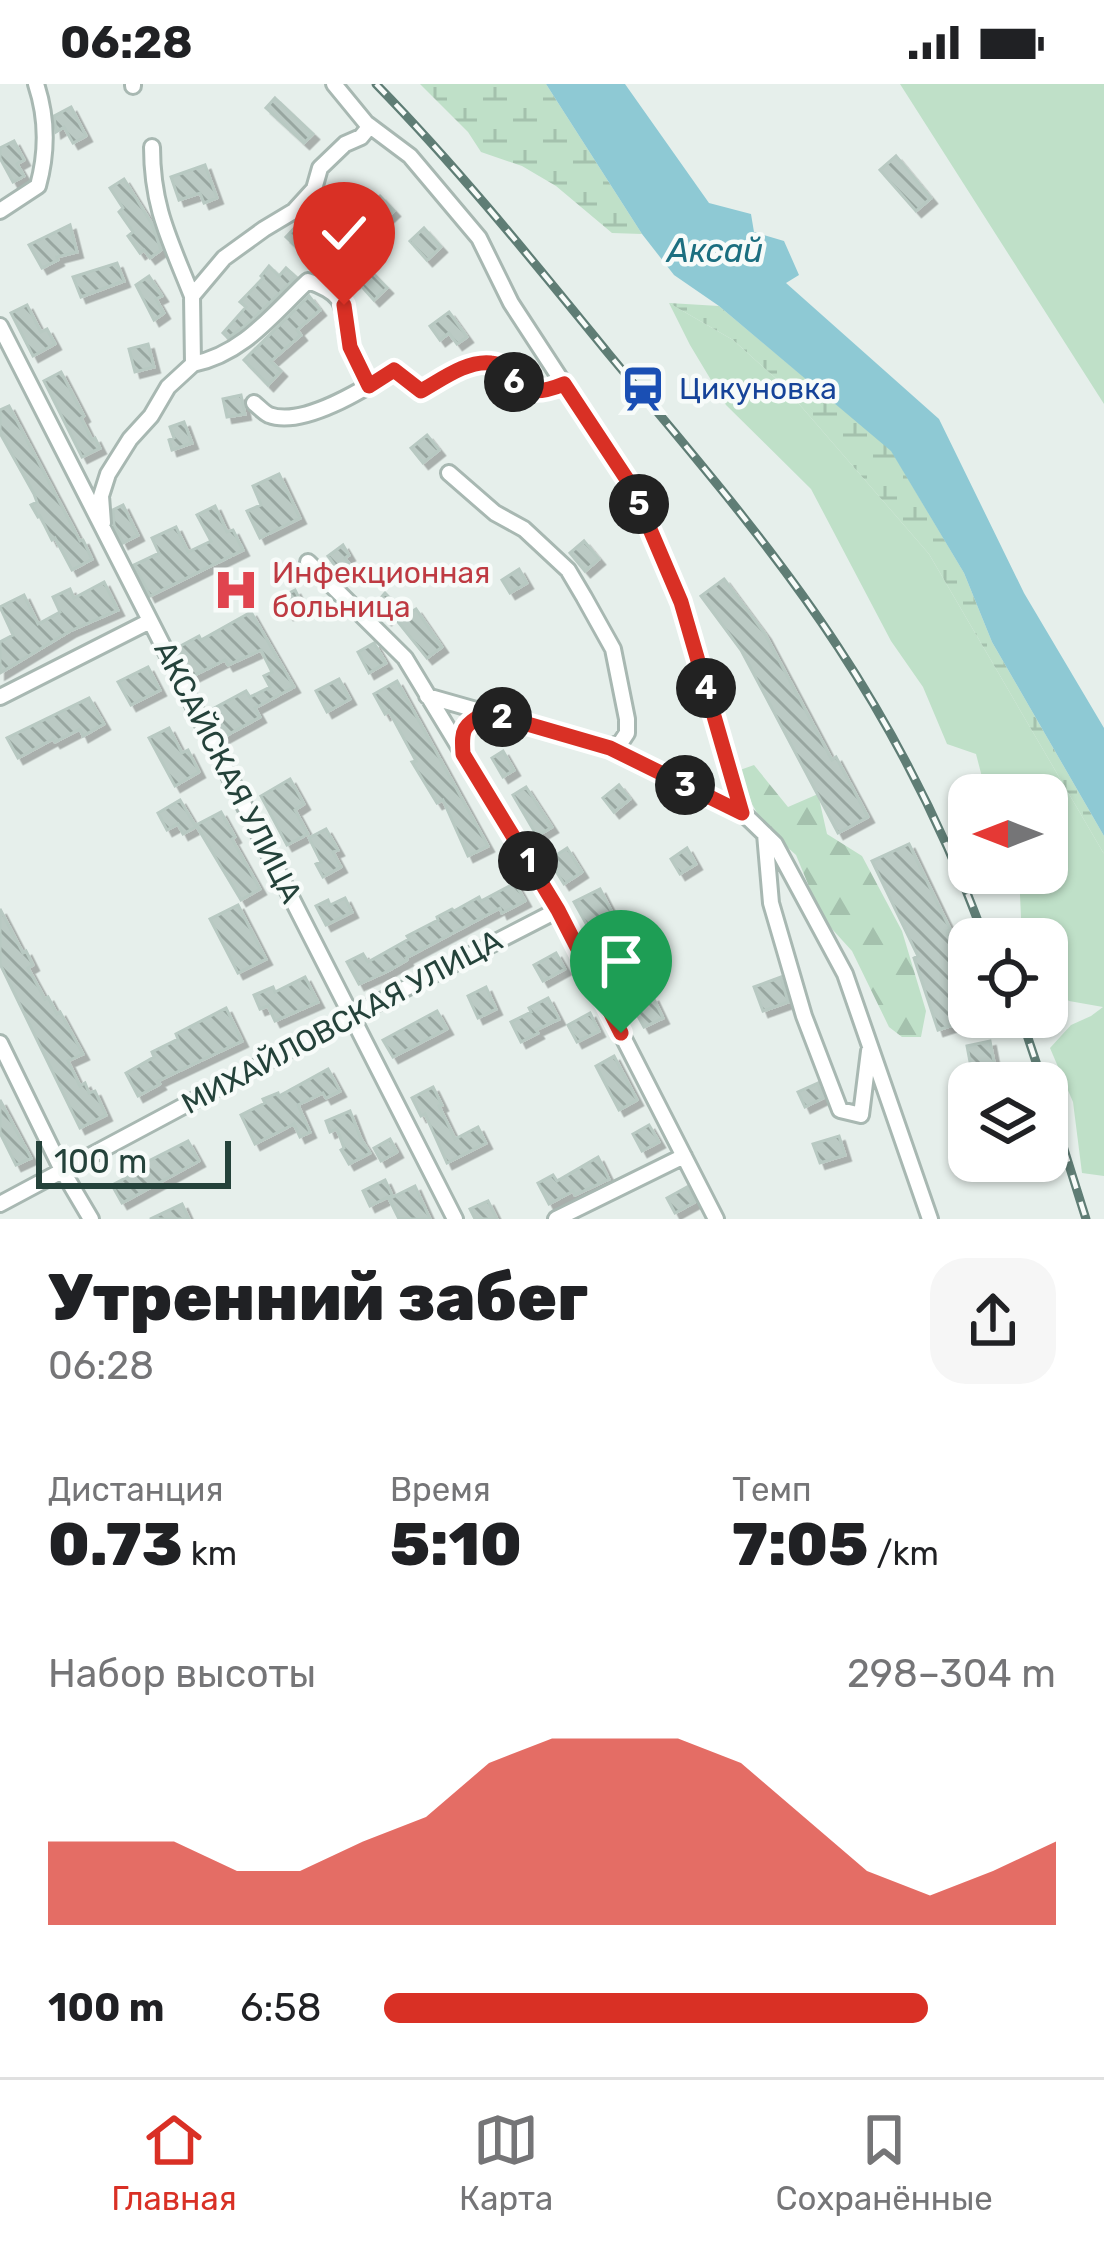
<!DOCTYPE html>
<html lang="ru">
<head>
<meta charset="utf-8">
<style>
	:root { --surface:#fff; --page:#f6f6f6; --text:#202124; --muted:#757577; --line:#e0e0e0; --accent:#d93025 }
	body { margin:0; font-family:Rubik,sans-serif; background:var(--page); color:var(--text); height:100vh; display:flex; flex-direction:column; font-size:45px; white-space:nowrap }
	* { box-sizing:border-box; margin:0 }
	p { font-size:39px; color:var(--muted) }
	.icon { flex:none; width:66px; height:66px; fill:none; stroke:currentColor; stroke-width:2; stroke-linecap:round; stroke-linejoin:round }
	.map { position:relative; height:1135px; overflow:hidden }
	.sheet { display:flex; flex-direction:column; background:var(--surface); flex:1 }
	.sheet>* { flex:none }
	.needle { width:78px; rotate:270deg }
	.fabs { position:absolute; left:948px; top:690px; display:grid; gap:24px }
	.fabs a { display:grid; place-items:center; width:120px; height:120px; border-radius:24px; background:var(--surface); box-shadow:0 3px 9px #0004; font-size:60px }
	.scale { position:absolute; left:36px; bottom:30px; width:195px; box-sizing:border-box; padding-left:12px; border:6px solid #24423a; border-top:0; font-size:33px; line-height:42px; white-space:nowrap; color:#24423a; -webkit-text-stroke:9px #f7fbf9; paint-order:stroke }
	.pin { position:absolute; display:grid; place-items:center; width:102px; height:102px; color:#fff; margin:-123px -51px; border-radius:50% 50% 50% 0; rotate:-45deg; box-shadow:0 0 12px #0007 }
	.pin .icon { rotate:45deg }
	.km { position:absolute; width:60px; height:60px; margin:-30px; border-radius:50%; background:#222; color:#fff; font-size:33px; line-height:60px; text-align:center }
	.round { display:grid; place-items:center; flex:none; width:126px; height:126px; border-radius:36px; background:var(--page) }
	.headline { display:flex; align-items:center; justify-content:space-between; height:204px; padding:0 48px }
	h1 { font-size:66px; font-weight:800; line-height:90px }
	.metrics { display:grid; grid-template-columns:repeat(3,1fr); gap:18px; height:204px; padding:12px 48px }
	.metrics div { display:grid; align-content:center }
	.metrics b { font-size:60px; font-weight:800 }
	.metrics small { font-size:33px; font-weight:400 }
	.metrics p { font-size:33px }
	.chart { height:336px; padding:24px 48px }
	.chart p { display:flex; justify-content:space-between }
	.chart svg { width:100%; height:216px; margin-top:12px; fill:var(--accent); opacity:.7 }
	ul { padding:0 48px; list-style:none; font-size:39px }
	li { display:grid; grid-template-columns:192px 144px 1fr; align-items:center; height:90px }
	li i { height:30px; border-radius:15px; background:var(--accent) }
	.status { display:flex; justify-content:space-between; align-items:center; height:84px; padding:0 60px; background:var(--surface); direction:ltr }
	.status svg { height:33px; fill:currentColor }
	.tabs { display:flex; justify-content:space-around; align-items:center; height:168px; border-top:3px solid var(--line); background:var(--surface); font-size:33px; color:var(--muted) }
	.tabs a { display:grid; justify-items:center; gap:6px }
	.tabs .active { color:var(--accent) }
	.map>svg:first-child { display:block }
	.grass { fill:#bfe0c8 }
	.forest { fill:url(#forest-firs) }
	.wetland { fill:url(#wetland-marsh) }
	.water { fill:#8ec9d4 }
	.building { fill:url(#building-back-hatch); stroke:#b8c9c2; stroke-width:3; filter:url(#shadow) }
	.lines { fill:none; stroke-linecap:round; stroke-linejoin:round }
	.minor-casing { stroke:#a8b8b2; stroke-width:20 }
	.minor { stroke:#fff; stroke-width:14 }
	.rail-casing { stroke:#5f7d75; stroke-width:9 }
	.rail { stroke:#f7fbf9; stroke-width:4.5; stroke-dasharray:14; stroke-linecap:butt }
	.route-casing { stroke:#fff; stroke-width:24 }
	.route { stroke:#d93025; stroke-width:15 }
	.labels { text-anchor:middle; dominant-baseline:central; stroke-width:9; stroke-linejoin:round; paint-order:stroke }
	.transit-label { font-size:30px; fill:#164399; stroke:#f7fbf9; text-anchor:start }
	.health-label { font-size:30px; fill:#be3a42; stroke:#f7fbf9; text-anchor:start }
	.street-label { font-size:30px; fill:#24423a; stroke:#f7fbf9 }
	.water-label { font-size:33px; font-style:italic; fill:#1c6f80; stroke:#f7fbf9 }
</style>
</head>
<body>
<div class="status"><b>06:28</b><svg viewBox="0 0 49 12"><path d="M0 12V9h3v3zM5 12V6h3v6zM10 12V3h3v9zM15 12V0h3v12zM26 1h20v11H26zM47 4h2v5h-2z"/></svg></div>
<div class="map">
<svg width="1104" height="1135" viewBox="0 0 1104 1135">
	<defs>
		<pattern id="forest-firs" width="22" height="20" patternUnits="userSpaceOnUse" patternTransform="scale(3)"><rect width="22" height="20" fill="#bfe0c8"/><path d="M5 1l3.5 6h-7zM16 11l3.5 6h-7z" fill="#a4c1ad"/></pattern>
		<pattern id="wetland-marsh" width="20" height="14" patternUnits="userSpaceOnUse" patternTransform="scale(3)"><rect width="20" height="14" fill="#bfe0c8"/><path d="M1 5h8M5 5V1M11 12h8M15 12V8" fill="none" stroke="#a4c1ad"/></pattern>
		<pattern id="building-back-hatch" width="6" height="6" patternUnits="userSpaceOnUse" patternTransform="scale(3)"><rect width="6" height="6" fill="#bbcac4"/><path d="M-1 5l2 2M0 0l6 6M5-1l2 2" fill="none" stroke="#98a6a0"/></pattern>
		<filter id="shadow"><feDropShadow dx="5.5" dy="5.5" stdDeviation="0" flood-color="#0004"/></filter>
	</defs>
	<rect width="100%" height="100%" fill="#e6efeb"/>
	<path class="grass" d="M900,0H1104V320Z
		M669,219L733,256L780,298L929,470L1104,770V1092L1082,1089L1073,1018L1050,964L1071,941L1091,932L1103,923L1069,917L1047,896V855H1022L1019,789H1047V711H1000L982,693L976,670L947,660L923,603L891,557L811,405L726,321L690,261Z"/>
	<path class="forest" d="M754,681L788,723L818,710L827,750L862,772L902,847L926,927L921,953H902L889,943L852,867L822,834L796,771L765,743L752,720L740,686Z"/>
	<path class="wetland" d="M420,0H546L642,150L612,149L556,102L522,82L481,68L468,48Z
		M669,219L719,222L891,366L964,489L992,558L1104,752V770L929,470L780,298L733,256Z"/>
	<path class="water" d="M546,0H625L709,119L751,130L754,148L784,157L799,191L786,199L939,335L1024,509L1104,644V752L992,558L964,489L891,367L719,222L674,191L642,150Z"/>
	<path class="building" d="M275,14L313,50L304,59L266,24Z
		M71,23L86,52L73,59L64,43L56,48L54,32Z
		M14,57L24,76L17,80L24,92L13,98L0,74V64Z
		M896,72L931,114L916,127L880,86Z
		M205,81L217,114L204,119L200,109L179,116L171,93Z
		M124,95L152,140L161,166L150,174L144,166L140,169L128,152L133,148L119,128L123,124L110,104Z
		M380,112L394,127L383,137L370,121Z
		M322,115L345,137L309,175L286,153Z
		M70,141L77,168L57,173L58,176L42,184L29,161Z
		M424,144L441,163L427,176L410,157Z
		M357,173L387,204L374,216L357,197L353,199L342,185Z
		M117,179L124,197L81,213L73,193Z
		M269,182L279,192L286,184L296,193L249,239L228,254L223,249L246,223L240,218L263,194L261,192Z
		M149,192L162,212L156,215L164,229L154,236L136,201Z
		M309,212L320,226L297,246L301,251L271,277L281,287L268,301L244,276Z
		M27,221L41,248L47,245L55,260L33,272L11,229Z
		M449,228L467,253L457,260L449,249L440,256L430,242Z
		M148,260L154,283L135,288L129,265Z
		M61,288L84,332L81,334L92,356L95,354L100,364L82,373L44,297Z
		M241,311L245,330L227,333L223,315Z
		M9,322L80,457L83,456L92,475L72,486L55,454L52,456L40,432L38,433L31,421L37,418L34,410L0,349V326Z
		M184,338L192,359L172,366L169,356L174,354L170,343Z
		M427,351L439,366L423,379L411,364Z
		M279,390L300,434L260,454L247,427L261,421L253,402Z
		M123,421L138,451L123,459L114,441L113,426Z
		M215,422L227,448L233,446L243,466L150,512L134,481L159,469L152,454L176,443L188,468L211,457L197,431Z
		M584,457L599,475L585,487L570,469Z
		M343,461L349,471L345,474L354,487L344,494L328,472Z
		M519,485L527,499L510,509L502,496Z
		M724,495L765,550L832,676L836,673L868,733L838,749L741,566L701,512Z
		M104,498L118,526L70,547L0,589V558L13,551L0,523L24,511L38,540L60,528L53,513L70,505L74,514Z
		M295,506L303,522L288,530L280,514Z
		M385,509L406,531L416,525L442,563L427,574L391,529L386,535L374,522Z
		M251,528L294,603L255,624L260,633L222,654L209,627L246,607L250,613L270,603L264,592L272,588L261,566L228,581L225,576L191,593L177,564L199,552L201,556Z
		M374,559L386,579L369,589L358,568Z
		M148,583L160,606L131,621L118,598Z
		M339,595L350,615L327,628L316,607Z
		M397,597L488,762L468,772L443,716L437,719L412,678L416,677L389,627L385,630L374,610Z
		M89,614L104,640L83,652L80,645L55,658L53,655L18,674L7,654Z
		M169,644L182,669L188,666L199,688L175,702L149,654Z
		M503,667L514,686L503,693L492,674Z
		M290,695L304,720L295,726L308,750L287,761L261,712Z
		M619,701L630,715L614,728L603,714Z
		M526,703L552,743L537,752L513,711Z
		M180,716L196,743L183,750L178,740L167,746L158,729Z
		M221,728L235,753L232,755L260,805L241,816L196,741Z
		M326,745L338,766L333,768L341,783L323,793L316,780L321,778L309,754Z
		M909,760L950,845L947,847L969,915V936L938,946L914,874L918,872L872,777Z
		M567,764L582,788L564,800L549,776Z
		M687,764L696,780L680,790L671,775Z
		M515,799L525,817L502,829L500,824L406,874L407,876L388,887L359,900L347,878L363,870L368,878L409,855L407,852L438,836L437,833L452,825L454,827L479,813L481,817Z
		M600,805L619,842L612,846L628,875L623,877L647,916L653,913L663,934L644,943L574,818Z
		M345,814L352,828L326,841L316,822L328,816L330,821Z
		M238,821L266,875L238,889L210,835Z
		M0,825L23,869L26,867L33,881L28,884L45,915L48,913L57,930L60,928L83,970L68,977L80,1002L85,999L89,1009L95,1007L106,1031L80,1044L0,880Z
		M556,869L565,885L543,897L534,881Z
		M305,893L318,918L275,937L268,922L260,925L254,911L273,903L275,908Z
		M781,893L788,918L763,927L754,903Z
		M486,903L496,925L478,934L468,912Z
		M548,914L559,935L536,946L538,949L521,958L511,938L531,928L529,924Z
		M226,924L242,957L158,997L160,1000L138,1012L126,989L154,973L152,968L178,955L176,950Z
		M437,927L447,945L393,973L383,956Z
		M590,929L599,947L577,958L568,941Z
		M990,957L998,999H974L967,962Z
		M614,972L637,1016L619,1026L596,982Z
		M328,985L340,1007L326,1014L323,1009L298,1021L310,1048L300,1053L294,1040L255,1060L241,1031L265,1019L263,1015L278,1009L279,1012Z
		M818,999L823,1014L805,1023L798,1008Z
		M433,1003L442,1021L439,1022L455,1055L478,1043L486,1059L447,1079L425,1030L421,1032L412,1014Z
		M0,1016L31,1074L16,1081L0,1049Z
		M350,1027L361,1055L370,1069L349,1080L341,1066L344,1064L337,1045L330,1048L326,1037Z
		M649,1041L659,1058L642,1067L633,1050Z
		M839,1052L845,1071L820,1079L813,1060Z
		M390,1055L397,1068L381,1077L374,1064Z
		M188,1057L199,1077L122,1119L112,1101L137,1088L135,1084Z
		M598,1073L609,1095L575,1111L573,1107L549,1120L538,1099L553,1091L557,1097Z
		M385,1096L392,1111L370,1122L363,1107Z
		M415,1102L430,1135H399L389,1115Z
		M687,1103L695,1118L675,1129L667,1114Z
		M488,1117L497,1135H475L470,1125Z
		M182,1120L189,1135H150Z"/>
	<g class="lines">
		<g class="minor-casing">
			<path id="minor" d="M133,0V2
				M334,0L366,39L410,72L479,154L511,219L631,403L681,518L743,729
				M152,63C152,124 170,156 192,212
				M0,127L38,102C47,69 47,33 36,0
				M0,242L455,1135
				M193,280C243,270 272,231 308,197C357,214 337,229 351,266C355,278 363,290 369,302
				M254,319C259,323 263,328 269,331C303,344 366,304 394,286L421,307C441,297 467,276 491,278C520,281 508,322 564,300
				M449,389L495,429L524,445L568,486L584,513L613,565L627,635V649L621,658L610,664
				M103,439L101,412L108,390L130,355L151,332L168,303L193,280L192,212L224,174L264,145L294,127L314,105L320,84L345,60L361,53L370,42
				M308,478L405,574L558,826L716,1135
				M427,612L610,664L743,729L775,760L845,890L930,1135
				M0,613L150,537
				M463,665C461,644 469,639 486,628
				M765,750L771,819L804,932L840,1026L861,1031L869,967
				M0,959L62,1086L91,1135
				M0,1120L352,932L558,826
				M556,1135L684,1072"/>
		</g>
		<use href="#minor" class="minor"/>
		<g class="rail-casing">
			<path id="rail" d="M376,0C459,85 533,177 608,269C687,364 770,459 838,563C898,654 947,753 985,855
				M1021,933L1043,999
				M1047,1011L1086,1135"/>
		</g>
		<use href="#rail" class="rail"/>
	</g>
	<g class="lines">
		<g class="route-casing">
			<path id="route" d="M344,221L350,263L369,302L394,286L421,307C441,296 467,276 491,279C520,281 507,323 564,300L632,403L681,518L742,729L610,664L486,628C464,642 461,643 463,670L558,826L621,949"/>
		</g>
		<use href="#route" class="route"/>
	</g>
	<defs>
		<g id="station-bare" transform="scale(3.6)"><path d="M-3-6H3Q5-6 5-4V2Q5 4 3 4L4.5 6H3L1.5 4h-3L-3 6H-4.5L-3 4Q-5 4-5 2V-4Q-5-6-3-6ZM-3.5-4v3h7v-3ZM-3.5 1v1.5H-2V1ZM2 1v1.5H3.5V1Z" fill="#1a4fb4" stroke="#f7fbf9" stroke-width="2.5" paint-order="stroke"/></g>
		<g id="hospital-bare" transform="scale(3.6)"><path d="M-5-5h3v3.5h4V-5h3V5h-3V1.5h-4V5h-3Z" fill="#e0444e" stroke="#f7fbf9" stroke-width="2.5" paint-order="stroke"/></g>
	</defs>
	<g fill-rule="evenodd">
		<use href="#station-bare" x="643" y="305"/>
		<use href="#hospital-bare" x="236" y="506"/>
	</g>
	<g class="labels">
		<g class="transit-label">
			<text x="679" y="305">Цикуновка</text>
		</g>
		<g class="health-label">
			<text x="272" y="489">Инфекционная<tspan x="272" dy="34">больница</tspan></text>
		</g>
		<g class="street-label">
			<text transform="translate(228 688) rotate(63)">АКСАЙСКАЯ УЛИЦА</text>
			<text transform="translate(342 938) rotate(-28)">МИХАЙЛОВСКАЯ УЛИЦА</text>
		</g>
		<g class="water-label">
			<text x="715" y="166">Аксай</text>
		</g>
	</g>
</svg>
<div class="fabs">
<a><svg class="needle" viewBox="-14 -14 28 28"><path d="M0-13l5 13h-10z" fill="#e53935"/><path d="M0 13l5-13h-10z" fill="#757577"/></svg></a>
<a><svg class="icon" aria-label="locate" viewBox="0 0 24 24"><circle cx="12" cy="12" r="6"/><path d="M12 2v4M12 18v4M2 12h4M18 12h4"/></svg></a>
<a><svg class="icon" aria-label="layers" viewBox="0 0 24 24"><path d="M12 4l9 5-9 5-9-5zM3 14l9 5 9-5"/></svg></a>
</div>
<div class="scale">100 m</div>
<div class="pin" style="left:621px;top:949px;background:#1e9e55"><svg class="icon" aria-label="arrive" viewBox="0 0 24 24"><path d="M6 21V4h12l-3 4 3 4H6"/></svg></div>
<div class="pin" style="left:344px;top:221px;background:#d93025"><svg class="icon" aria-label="check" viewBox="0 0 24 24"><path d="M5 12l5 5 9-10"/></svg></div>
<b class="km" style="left:528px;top:777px">1</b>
<b class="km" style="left:502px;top:633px">2</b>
<b class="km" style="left:685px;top:701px">3</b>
<b class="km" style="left:706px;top:604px">4</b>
<b class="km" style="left:639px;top:420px">5</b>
<b class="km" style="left:514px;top:298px">6</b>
</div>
<section class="sheet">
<div class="headline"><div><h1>Утренний забег</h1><p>06:28</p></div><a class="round"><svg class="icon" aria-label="share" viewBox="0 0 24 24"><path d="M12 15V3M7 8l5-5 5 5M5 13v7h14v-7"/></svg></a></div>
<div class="metrics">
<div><p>Дистанция</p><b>0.73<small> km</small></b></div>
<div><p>Время</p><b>5:10</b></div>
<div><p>Темп</p><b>7:05<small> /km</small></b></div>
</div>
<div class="chart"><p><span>Набор высоты</span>298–304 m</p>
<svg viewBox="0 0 160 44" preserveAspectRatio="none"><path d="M0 44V27L10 27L20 27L30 33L40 33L50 27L60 22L70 11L80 6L90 6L100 6L110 11L120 22L130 33L140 38L150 33L160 27V44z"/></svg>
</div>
<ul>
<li><b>100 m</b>6:58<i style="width:81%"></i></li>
</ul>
</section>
<nav class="tabs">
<a class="active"><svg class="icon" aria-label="home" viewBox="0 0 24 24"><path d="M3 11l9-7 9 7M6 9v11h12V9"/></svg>Главная</a>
<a><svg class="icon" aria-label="map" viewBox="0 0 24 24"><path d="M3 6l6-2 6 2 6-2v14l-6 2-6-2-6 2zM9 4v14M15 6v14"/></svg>Карта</a>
<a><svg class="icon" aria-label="saved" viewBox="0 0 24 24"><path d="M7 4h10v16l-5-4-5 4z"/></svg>Сохранённые</a>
</nav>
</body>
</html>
